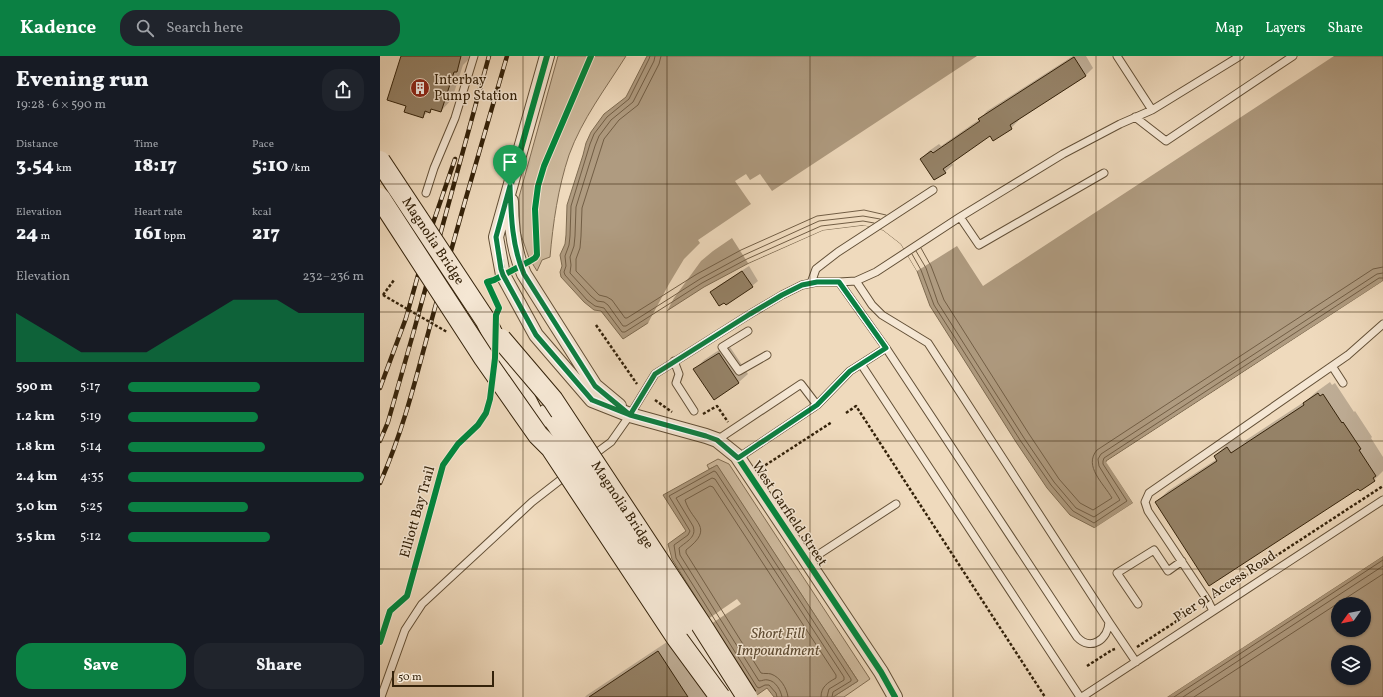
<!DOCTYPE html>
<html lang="en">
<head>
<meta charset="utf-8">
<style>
	:root { --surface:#171b24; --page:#20242c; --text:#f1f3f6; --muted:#9ea1a6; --accent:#0b8043 }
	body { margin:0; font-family:Vollkorn,serif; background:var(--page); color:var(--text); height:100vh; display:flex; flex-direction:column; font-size:15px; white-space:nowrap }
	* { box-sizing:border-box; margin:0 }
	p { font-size:13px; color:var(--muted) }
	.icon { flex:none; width:22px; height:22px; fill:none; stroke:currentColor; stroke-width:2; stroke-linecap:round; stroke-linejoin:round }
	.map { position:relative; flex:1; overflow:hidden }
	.panel { display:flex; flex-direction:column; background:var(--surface); width:380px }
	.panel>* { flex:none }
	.needle { width:26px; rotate:237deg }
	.tools { position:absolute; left:951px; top:541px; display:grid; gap:8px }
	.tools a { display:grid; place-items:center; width:40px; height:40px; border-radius:50%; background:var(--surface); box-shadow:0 1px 3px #0004; font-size:20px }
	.scale { position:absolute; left:12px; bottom:10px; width:102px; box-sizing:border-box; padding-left:4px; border:2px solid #34220a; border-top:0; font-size:11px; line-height:14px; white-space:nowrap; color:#34220a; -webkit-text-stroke:3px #f5e7d4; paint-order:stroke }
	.pin { position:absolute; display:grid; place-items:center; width:34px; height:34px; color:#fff; margin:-41px -17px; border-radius:50% 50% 50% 0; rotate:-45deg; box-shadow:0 0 4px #0007 }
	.pin .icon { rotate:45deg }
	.round { display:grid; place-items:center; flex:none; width:42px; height:42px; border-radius:16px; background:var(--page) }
	.headline { display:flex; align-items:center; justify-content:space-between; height:68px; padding:0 16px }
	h1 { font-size:22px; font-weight:800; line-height:30px }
	.metrics { display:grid; grid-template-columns:repeat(3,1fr); gap:6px; height:68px; padding:4px 16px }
	.metrics div { display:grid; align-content:center }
	.metrics b { font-size:20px; font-weight:800 }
	.metrics small { font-size:11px; font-weight:400 }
	.metrics p { font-size:11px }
	.chart { height:112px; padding:8px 16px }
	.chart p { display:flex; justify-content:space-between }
	.chart svg { width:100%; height:72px; margin-top:4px; fill:var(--accent); opacity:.7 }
	.primary-button { display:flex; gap:8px; margin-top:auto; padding:8px 16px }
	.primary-button a { flex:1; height:46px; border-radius:16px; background:var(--accent); color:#fff; font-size:16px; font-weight:800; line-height:46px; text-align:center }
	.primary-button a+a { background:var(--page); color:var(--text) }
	ul { padding:0 16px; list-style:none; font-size:13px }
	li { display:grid; grid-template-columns:64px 48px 1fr; align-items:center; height:30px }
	li i { height:10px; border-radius:5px; background:var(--accent) }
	header { display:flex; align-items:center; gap:24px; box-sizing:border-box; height:56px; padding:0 20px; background:var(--accent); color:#fff }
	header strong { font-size:19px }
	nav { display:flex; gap:22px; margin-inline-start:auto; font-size:14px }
	.search { width:280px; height:36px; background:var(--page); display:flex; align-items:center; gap:10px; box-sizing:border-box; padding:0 14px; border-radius:16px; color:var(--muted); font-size:15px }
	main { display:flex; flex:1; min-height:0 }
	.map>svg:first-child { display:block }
	.green { fill:#cfbb9f; stroke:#826e54 }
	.water { fill:#af9b80; stroke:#7e6b51; fill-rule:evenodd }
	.pier { fill:#efdabd }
	.shadow { fill:#0003 }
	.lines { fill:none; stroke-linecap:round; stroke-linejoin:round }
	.shore { stroke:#725e45; stroke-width:1 }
	.building { fill:#958267; stroke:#34220a }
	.lane-casing { stroke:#635037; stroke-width:9 }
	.street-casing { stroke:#635037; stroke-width:16 }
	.secondary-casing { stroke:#34220a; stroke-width:22 }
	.path { stroke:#34220a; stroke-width:2.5; stroke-dasharray:3 2; stroke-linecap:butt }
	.lane { stroke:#f5e7d4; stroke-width:7 }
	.street { stroke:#f5e7d4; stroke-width:14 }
	.secondary { stroke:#f5e7d4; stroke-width:20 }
	.rail-casing { stroke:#34220a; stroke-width:4.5 }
	.rail { stroke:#f5e7d4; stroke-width:3; stroke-dasharray:9; stroke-linecap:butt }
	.street-bridge-casing { stroke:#635037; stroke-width:16; stroke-linecap:butt }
	.secondary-bridge-casing { stroke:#34220a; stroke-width:22; stroke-linecap:butt }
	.path-bridge { stroke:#34220a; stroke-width:2.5; stroke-dasharray:3 2; stroke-linecap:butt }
	.street-bridge { stroke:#f5e7d4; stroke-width:14 }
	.secondary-bridge { stroke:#f5e7d4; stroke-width:20 }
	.cycleway-casing { stroke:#f5e7d4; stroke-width:8 }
	.cycleway { stroke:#00873e; stroke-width:6 }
	.route-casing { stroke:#fff; stroke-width:8 }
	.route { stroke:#0b8043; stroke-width:5 }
	.grid { fill:none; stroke:#34220a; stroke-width:1; stroke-opacity:0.55 }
	.labels { text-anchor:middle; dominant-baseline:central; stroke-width:3; stroke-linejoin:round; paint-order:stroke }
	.poi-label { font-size:14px; fill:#34220a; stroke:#f5e7d4; text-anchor:start }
	.street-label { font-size:14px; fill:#34220a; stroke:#f5e7d4 }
	.water-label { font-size:15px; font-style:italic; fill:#5f4c33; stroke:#f5e7d4 }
</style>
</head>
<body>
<header>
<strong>Kadence</strong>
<div class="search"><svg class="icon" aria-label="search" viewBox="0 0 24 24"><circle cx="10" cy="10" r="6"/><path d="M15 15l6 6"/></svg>Search here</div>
<nav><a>Map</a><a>Layers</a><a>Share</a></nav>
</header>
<main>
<section class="panel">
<div class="headline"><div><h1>Evening run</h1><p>19:28 · 6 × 590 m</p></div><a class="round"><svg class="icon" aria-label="share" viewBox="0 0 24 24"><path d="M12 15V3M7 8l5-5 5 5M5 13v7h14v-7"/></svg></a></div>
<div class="metrics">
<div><p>Distance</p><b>3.54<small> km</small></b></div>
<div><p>Time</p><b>18:17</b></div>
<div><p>Pace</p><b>5:10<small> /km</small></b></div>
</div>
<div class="metrics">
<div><p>Elevation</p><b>24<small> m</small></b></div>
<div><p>Heart rate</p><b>161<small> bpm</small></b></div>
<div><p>kcal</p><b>217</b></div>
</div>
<div class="chart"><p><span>Elevation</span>232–236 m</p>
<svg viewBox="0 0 160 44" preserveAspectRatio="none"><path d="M0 44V14L10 22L20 30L30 38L40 38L50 38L60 38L70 30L80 22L90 14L100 6L110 6L120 6L130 14L140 14L150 14L160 14V44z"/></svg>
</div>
<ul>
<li><b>590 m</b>5:17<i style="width:56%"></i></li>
<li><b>1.2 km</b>5:19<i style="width:55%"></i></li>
<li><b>1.8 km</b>5:14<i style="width:58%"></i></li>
<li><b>2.4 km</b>4:35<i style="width:100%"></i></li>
<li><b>3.0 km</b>5:25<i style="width:51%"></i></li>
<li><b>3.5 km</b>5:12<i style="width:60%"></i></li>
</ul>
<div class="primary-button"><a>Save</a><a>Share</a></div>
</section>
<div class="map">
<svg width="1003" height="641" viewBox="0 0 1003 641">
	<rect width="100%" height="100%" fill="#efdabd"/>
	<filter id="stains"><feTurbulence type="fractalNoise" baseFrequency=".005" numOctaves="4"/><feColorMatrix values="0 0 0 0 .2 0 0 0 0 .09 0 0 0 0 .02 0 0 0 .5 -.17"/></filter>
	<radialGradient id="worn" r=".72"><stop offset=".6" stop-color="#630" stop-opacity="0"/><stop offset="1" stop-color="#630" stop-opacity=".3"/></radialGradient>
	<path class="green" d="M178,0H246C226,32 202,63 189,99C178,132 173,167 170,201L162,204L157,215L149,202L140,176L139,141Z
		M338,403L349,408L490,623L464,641H453L478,625L337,410L329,413L327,409Z"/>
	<path class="water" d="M267,0H1003V225L726,405L753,447L715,472L690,459L667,432L636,386L550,250L537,215L521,188L503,174L484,169L443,174L369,207L324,231L243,283L221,255L214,254L204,246L181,221L180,216L182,210L180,199L185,188L186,179L187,149L203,99L206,87L211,76L224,58L246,41Z
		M337,409L478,625L453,641H394L387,632L377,639L292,503L288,488L306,475L283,439Z
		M1003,500V641H787ZM958,548H984V574H958ZM958,596H984V622H958Z"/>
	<path class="pier" d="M597,0H954L603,230L577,190L537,215L521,188L503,174L483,169L443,174L368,207L352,182L333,195L321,205L294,242L286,257L267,269L289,228L304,203L320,187L318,184L371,148L355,125L366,118L370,124L380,118L392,135Z
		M1003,225V227L729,406L755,447L716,474L713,473L753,447L726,406Z
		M1003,498V500L787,641L785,639Z
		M357,543L361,548L331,568L378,640H376L316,545L328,563Z"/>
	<path class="shadow" d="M22,0H89L88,4L83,9L72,43L61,55L53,52L42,61L27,49Z
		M693,0H706L713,12L705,20L638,63L639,64L631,72L610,79L571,106L573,109L565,116L541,103L549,95L559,88L561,90L600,63L607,55Z
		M369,210L378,225L372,230L332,236L338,230Z
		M348,288L368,318L359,326L334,343L315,313L324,304Z
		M950,326L952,329L955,327L974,356L975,355L992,381L991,382L1003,401V415L994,424L979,431L776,446L788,435L837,403L835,400L847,388L859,380L863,386L927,344L936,336Z
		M290,584L328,641H205L207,639Z"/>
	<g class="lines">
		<path class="shore" d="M270,0L269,3L249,43L227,61L214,78L210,88L191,150L190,180L189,189L185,200L186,210L184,216L185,219L207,244L215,250L224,252L242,276H245L322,227L367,203L441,170L483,165L494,167
			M275,0L274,5L253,46L231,64L219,80L215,90L196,151L195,180L194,190L190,201L191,209L190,217L211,240L217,245L224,246L228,249L243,270H246L320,223L364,199L439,165L483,160L500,163
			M281,0L279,8L258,49L239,64L224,83L202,152L201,180L200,192L196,203V215L219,239L227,241L232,244L245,262H247L317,218L361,194L437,160L484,154L506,159
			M541,192L551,210L564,244L649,378L679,423L700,447L713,454L732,442C724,428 703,410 717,394L993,213L1003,211
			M536,195L546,212L558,247L644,382L674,426L696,452L714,461L740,444L719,410L718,403L721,398L997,218L1003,217
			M532,198L541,214L554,249L640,384L671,429L693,455L714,467L747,445L723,408V405L724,402L999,222H1003
			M397,641L396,637L389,629H385L379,632L377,631L296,502L294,489L308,479L310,475L289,440L334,415L336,416L471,623V625L453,636L452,641
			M402,641C401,635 396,625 388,624C385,623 382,625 379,625L300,499L299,492C307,485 317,481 313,470L296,442L332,422L335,423L464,621V624L449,633L447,641
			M408,641C407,632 400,621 391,618C388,617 384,618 381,617L306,497V494C336,471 312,467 305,444L330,430L333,431L456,619V622C447,627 441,631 441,641
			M794,641L1003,504
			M803,641L1003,510
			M814,641L1003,518"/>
	</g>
	<path class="building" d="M21,0H81L77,16H74L61,56L51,53L50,57L45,55L43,62L24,56L26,50L7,44Z
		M694,1L706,20L630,69L632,73L613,85L610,80L563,113L566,117L554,124L540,103L551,95L553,97L600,65L598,63Z
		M362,215L373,231L346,249L344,247L339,250L330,236Z
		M339,297L359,327L334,344L313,313Z
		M938,337L940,340L943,338L962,367L963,366L981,393L979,394L996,420L993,422L995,425L980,435L978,433L829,530L775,446L837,405L834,400L847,391L851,397L924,349L923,347Z
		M278,595L308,641H209Z"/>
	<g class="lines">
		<g class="lane-casing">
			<path id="lane" d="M737,0L772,54
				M755,61L786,85L913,0
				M46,137L54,112L75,62L94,0
				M580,161L599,189L724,117
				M459,226L506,292L697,581C711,596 728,583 729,566L548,287L502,259L492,249L476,225
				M431,227L436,213L458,196L553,134
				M368,275L342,291L359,315L387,299
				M294,305L299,318L296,327L314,355
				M481,308L700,641
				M952,310L963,327
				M437,349L470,315L506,292
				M337,384L421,328L437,349L358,402
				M212,400L231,386L250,359L275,318L370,258L402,239L422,229L437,226H459L476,225L496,216L580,161L683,98L740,68L772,54L860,0
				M427,506L516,448
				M758,548L737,517L774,494L788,515L802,505
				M833,555L828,545L768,455L765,446L769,437L968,299L1003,268
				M729,566L756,606
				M1,641L25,574L42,548L152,446L188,418
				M702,641L1003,444"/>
		</g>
		<g class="street-casing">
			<path id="street" d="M167,0L116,181L123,219L156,279L212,344L250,359L326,380L337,384L357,400L501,616L515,641
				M131,145C131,169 134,196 144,218L215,330L239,350
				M165,356L173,368
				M306,571L354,641"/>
		</g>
		<g class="secondary-casing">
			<path id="secondary" d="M106,265L157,366"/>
		</g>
		<path class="path" d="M3,239L14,224
			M216,269L257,328
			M275,344L292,356
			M466,357L476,350L665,641
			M323,358L337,350L348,366
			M381,412L452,366
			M836,539L1003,430
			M757,591L812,555
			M707,610L732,594L735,593"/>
		<use href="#lane" class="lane"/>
		<use href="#street" class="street"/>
		<use href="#secondary" class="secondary"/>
		<g class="rail-casing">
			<path id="rail" d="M0,332L26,262L51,173L75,103
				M0,385L8,366L33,278L109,0
				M0,427C26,369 39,309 56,248C79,165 103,83 127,0"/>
		</g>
		<use href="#rail" class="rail"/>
		<g class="street-bridge-casing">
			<path id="street-bridge" d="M173,368L306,571"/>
		</g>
		<g class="secondary-bridge-casing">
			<g id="secondary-bridge">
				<path id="s1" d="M0,105L106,265"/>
				<path d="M0,142L104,302L158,379L171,392L296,581L340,641"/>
				<path id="s2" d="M121,283L173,344L322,570L367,641"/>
			</g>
		</g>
		<path class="path-bridge" d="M3,239L67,276"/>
		<use href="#street-bridge" class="street-bridge"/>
		<use href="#secondary-bridge" class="secondary-bridge"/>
		<g class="cycleway-casing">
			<path id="cycleway" d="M167,0L116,181L123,219L156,279L212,344L250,359L326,380L337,384L357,400L501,616L515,641
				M0,586L10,555L27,540L63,409L78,388L98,369L106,357L110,343L115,302L116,259L119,252L107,226L114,224L150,205L155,202L157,199L155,153L158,130L164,110L211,0"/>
		</g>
		<use href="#cycleway" class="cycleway"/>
	</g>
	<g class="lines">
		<g class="route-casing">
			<path id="route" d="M130,130L116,181L121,213L123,219L156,279L212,344L250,359L326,380L337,384L358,402L437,349L470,315L506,292L459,226H437L422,229L402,239L370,258L275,318L250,359L215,330L144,218C132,191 131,159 130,130"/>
		</g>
		<use href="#route" class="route"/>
	</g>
	<path class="grid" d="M143,0V641M287,0V641M430,0V641M573,0V641M716,0V641M860,0V641M0,128H1003M0,256H1003M0,385H1003M0,513H1003"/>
	<defs>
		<g id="building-disc" transform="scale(1)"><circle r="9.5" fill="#8f2418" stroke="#f5e7d4"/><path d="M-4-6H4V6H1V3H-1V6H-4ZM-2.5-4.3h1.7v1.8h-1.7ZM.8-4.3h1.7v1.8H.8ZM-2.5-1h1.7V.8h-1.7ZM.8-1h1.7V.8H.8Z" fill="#fff"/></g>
	</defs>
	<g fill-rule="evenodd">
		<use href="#building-disc" x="40" y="32"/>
	</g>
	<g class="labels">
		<g class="poi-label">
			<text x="54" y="24">Interbay<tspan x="54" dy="16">Pump Station</tspan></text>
		</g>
		<g class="street-label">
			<text stroke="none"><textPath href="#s1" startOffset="96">Magnolia Bridge</textPath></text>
			<text stroke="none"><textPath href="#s2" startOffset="206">Magnolia Bridge</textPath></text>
			<text transform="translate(38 456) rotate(-74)">Elliott Bay Trail</text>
			<text transform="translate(409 458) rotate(56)">West Garfield Street</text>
			<text transform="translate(845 531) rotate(-33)">Pier 91 Access Road</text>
		</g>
		<g class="water-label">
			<text x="398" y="578">Short Fill<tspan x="398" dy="17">Impoundment</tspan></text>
		</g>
	</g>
	<rect width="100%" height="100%" filter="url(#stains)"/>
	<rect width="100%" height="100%" fill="url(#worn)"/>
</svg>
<div class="tools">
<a><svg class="needle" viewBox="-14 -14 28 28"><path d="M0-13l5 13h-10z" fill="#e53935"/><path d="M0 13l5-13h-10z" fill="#9ea1a6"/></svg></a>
<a><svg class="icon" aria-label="layers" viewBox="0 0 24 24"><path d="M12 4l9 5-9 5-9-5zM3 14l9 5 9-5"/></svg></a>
</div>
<div class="scale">50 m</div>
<div class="pin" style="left:130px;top:130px;background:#1e9e55"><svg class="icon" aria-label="arrive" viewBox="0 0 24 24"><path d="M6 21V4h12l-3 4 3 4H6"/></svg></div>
</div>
</main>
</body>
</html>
